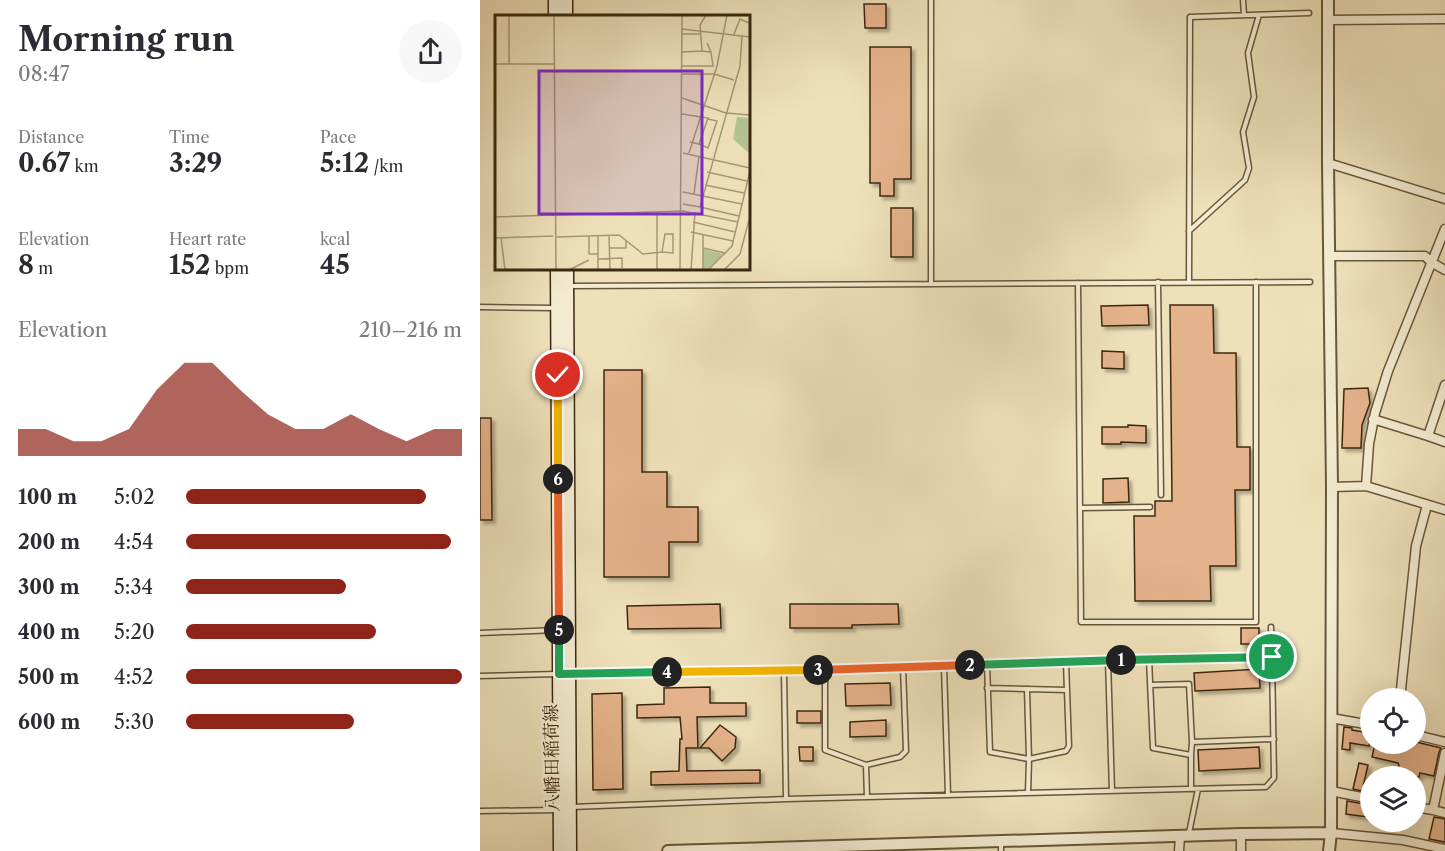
<!DOCTYPE html>
<html lang="en">
<head>
<meta charset="utf-8">
<style>
	:root { --surface:#fff; --page:#f7f7f7; --text:#2b2b33; --muted:#7c7c81; --accent:#8f2418 }
	body { margin:0; font-family:"Libre Caslon Text","Noto Serif JP",serif; background:var(--page); color:var(--text); height:100vh; display:flex; flex-direction:column; font-size:22px; white-space:nowrap }
	* { box-sizing:border-box; margin:0 }
	p { font-size:20px; color:var(--muted) }
	.icon { flex:none; width:33px; height:33px; fill:none; stroke:currentColor; stroke-width:2; stroke-linecap:round; stroke-linejoin:round }
	.map { position:relative; flex:1; overflow:hidden }
	.drawer { display:flex; flex-direction:column; background:var(--surface); width:480px }
	.drawer>* { flex:none }
	.fabs { position:absolute; left:880px; top:688px; display:grid; gap:12px }
	.fabs a { display:grid; place-items:center; width:66px; height:66px; border-radius:50%; background:var(--surface); box-shadow:0 6px 24px #0002; font-size:30px }
	.pin { position:absolute; display:grid; place-items:center; width:51px; height:51px; color:#fff; margin:-26px; border:3px solid #fff; border-radius:50%; box-shadow:0 2px 6px #0007 }
	.km { position:absolute; width:30px; height:30px; margin:-15px; border-radius:50%; background:#222; color:#fff; font-size:16px; line-height:30px; text-align:center }
	.round { display:grid; place-items:center; flex:none; width:63px; height:63px; border-radius:32px; background:var(--page) }
	.headline { display:flex; align-items:center; justify-content:space-between; height:102px; padding:0 18px }
	h1 { font-size:33px; font-weight:700; line-height:45px }
	.metrics { display:grid; grid-template-columns:repeat(3,1fr); gap:9px; height:102px; padding:6px 18px }
	.metrics div { display:grid; align-content:center }
	.metrics b { font-size:26px; font-weight:700 }
	.metrics small { font-size:16px; font-weight:400 }
	.metrics p { font-size:16px }
	.chart { height:168px; padding:12px 18px }
	.chart p { display:flex; justify-content:space-between }
	.chart svg { width:100%; height:108px; margin-top:6px; fill:var(--accent); opacity:.7 }
	ul { padding:0 18px; list-style:none; font-size:20px }
	li { display:grid; grid-template-columns:96px 72px 1fr; align-items:center; height:45px }
	li i { height:15px; border-radius:8px; background:var(--accent) }
	main { display:flex; flex:1; min-height:0 }
	.map>svg:first-child { display:block }
	.building { fill:#e5b38b; stroke:#3d2810; stroke-width:1.5; filter:url(#shadow) }
	.lines { fill:none; stroke-linecap:round; stroke-linejoin:round }
	.service-casing { stroke:#69563a; stroke-width:7 }
	.minor-casing { stroke:#69563a; stroke-width:11 }
	.tertiary-casing { stroke:#69563a; stroke-width:14 }
	.secondary-casing { stroke:#3d2810; stroke-width:15 }
	.service { stroke:#f4ecd2; stroke-width:4 }
	.minor { stroke:#f4ecd2; stroke-width:8 }
	.tertiary { stroke:#f4ecd2; stroke-width:10 }
	.secondary { stroke:#f4ecd2; stroke-width:12 }
	.split-1-casing { stroke:#fff; stroke-width:12 }
	.split-2-casing { stroke:#fff; stroke-width:12 }
	.split-3-casing { stroke:#fff; stroke-width:12 }
	.split-4-casing { stroke:#fff; stroke-width:12 }
	.split-5-casing { stroke:#fff; stroke-width:12 }
	.split-6-casing { stroke:#fff; stroke-width:12 }
	.split-7-casing { stroke:#fff; stroke-width:12 }
	.split-1 { stroke:#22a559; stroke-width:8 }
	.split-2 { stroke:#22a559; stroke-width:8 }
	.split-3 { stroke:#f0652b; stroke-width:8 }
	.split-4 { stroke:#f5b400; stroke-width:8 }
	.split-5 { stroke:#22a559; stroke-width:8 }
	.split-6 { stroke:#f0652b; stroke-width:8 }
	.split-7 { stroke:#f5b400; stroke-width:8 }
	.labels { text-anchor:middle; dominant-baseline:central; stroke-width:4.5; stroke-linejoin:round; paint-order:stroke }
	.street-label { font-size:18px; fill:#3d2810; stroke:#f4ecd2 }
	.inset-road { fill:none; stroke:#a79776; stroke-width:1.5 }
	.view { fill:#7b2cbf; fill-opacity:0.15; stroke:#7b2cbf; stroke-width:3 }
	.inset-edge { fill:none; stroke:#3d2810; stroke-width:3 }
</style>
</head>
<body>
<main>
<section class="drawer">
<div class="headline"><div><h1>Morning run</h1><p>08:47</p></div><a class="round"><svg class="icon" aria-label="share" viewBox="0 0 24 24"><path d="M12 15V3M7 8l5-5 5 5M5 13v7h14v-7"/></svg></a></div>
<div class="metrics">
<div><p>Distance</p><b>0.67<small> km</small></b></div>
<div><p>Time</p><b>3:29</b></div>
<div><p>Pace</p><b>5:12<small> /km</small></b></div>
</div>
<div class="metrics">
<div><p>Elevation</p><b>8<small> m</small></b></div>
<div><p>Heart rate</p><b>152<small> bpm</small></b></div>
<div><p>kcal</p><b>45</b></div>
</div>
<div class="chart"><p><span>Elevation</span>210–216 m</p>
<svg viewBox="0 0 160 44" preserveAspectRatio="none"><path d="M0 44V33L10 33L20 38L30 38L40 33L50 17L60 6L70 6L80 17L90 27L100 33L110 33L120 27L130 33L140 38L150 33L160 33V44z"/></svg>
</div>
<ul>
<li><b>100 m</b>5:02<i style="width:87%"></i></li>
<li><b>200 m</b>4:54<i style="width:96%"></i></li>
<li><b>300 m</b>5:34<i style="width:58%"></i></li>
<li><b>400 m</b>5:20<i style="width:69%"></i></li>
<li><b>500 m</b>4:52<i style="width:100%"></i></li>
<li><b>600 m</b>5:30<i style="width:61%"></i></li>
</ul>
</section>
<div class="map">
<svg width="965" height="851" viewBox="0 0 965 851">
	<defs>
		<filter id="shadow"><feDropShadow dx="3.5" dy="3.5" stdDeviation="1.5" flood-color="#0004"/></filter>
	</defs>
	<rect width="100%" height="100%" fill="#eee1ba"/>
	<filter id="stains"><feTurbulence type="fractalNoise" baseFrequency=".00333" numOctaves="4"/><feColorMatrix values="0 0 0 0 .2 0 0 0 0 .09 0 0 0 0 .02 0 0 0 .5 -.17"/></filter>
	<radialGradient id="worn" r=".72"><stop offset=".6" stop-color="#630" stop-opacity="0"/><stop offset="1" stop-color="#630" stop-opacity=".3"/></radialGradient>
	<path class="building" d="M384,4H406V28H385Z
		M390,47H431V179H414V196H400V183H390Z
		M411,208H433V257H411Z
		M668,305L669,325L622,326L621,306Z
		M690,305H733L734,353H756L757,447H770V490H755L756,566H730L731,601H655L654,516H675V501H692Z
		M622,351L644,352V369L622,368Z
		M124,370H162V472H187V507H218V542H189V577H124Z
		M888,388L890,403L882,425L881,448H862L864,389Z
		M0,418H11L12,520H0Z
		M648,425L666,426V443L641,442V444H622V427H648Z
		M648,478L649,502L623,503V479Z
		M240,604L241,628L148,629L147,606Z
		M310,604H418L419,624L372,625V628H310Z
		M761,628H779V644H761Z
		M779,669L780,688L715,691L714,673Z
		M410,683L411,705L366,706L365,684Z
		M230,687V703H266V716L217,717L218,748H206L207,771L280,770V783L171,785V772L199,771L200,739H202L200,717L157,718V705L184,704V688Z
		M142,693L143,789L113,790L112,694Z
		M317,711H341V723H317Z
		M406,720V736L370,737V722Z
		M240,725L256,737L255,748L242,761L229,748H220Z
		M864,727L872,728V730L891,733L889,746L870,743V750L862,749Z
		M936,742L961,748L959,752L954,776L940,773L939,777H916L919,765L918,763L892,757L895,744H936Z
		M319,747H333V761H320Z
		M779,747L780,768L719,771L718,750Z
		M879,763L888,765L882,791L873,789Z
		M867,801L890,805L888,817L866,814Z
		M954,817L965,819V842L949,839Z"/>
	<g class="lines">
		<g class="service-casing">
			<path id="service" d="M451,0V283
				M763,0L764,15
				M709,231L765,180L769,168L763,132L774,97L768,53L779,15
				M678,282L681,495
				M709,282L710,17L829,13
				M598,283L601,622H776V282
				M90,286L830,282
				M0,307L74,308
				M600,508L670,507
				M0,633L77,630
				M669,659L673,748L711,755V789
				M628,660L792,657L791,627
				M507,664L510,752L549,759L548,793
				M464,666L468,795
				M345,670V750L386,765L387,797
				M304,671L306,799
				M91,673L304,671L628,660L632,791
				M0,676L77,674
				M670,685L709,684L712,742L711,755
				M507,688L587,690L586,662
				M547,689L549,759L586,751L589,746L587,690
				M712,742L794,739
				M386,765L420,757L426,751L423,667
				M91,807L306,799L786,787L794,778L792,657
				M0,811L77,810
				M709,833L718,789
				M521,842V851"/>
		</g>
		<g class="minor-casing">
			<path id="minor" d="M848,20L965,19
				M848,163L965,199
				M850,256H945L951,262L965,270
				M893,419L948,436L965,385
				M948,436L965,442
				M886,486L889,444L895,413L908,371L965,229
				M852,487L886,486L965,510
				M920,699L936,546L947,505
				M851,718L891,725
				M936,735L965,742
				M851,791L891,799
				M936,807L953,810L965,753
				M953,810L965,813
				M851,833L923,840L965,849
				M761,834V851
				M699,851L700,836"/>
		</g>
		<g class="tertiary-casing">
			<path id="tertiary" d="M848,0V163L852,487L851,833L849,851
				M188,851L761,834L851,833"/>
		</g>
		<g class="secondary-casing">
			<path id="secondary" d="M75,0V16
				M86,0V16
				M77,268L80,851
				M87,268L90,851"/>
		</g>
		<use href="#service" class="service"/>
		<use href="#minor" class="minor"/>
		<use href="#tertiary" class="tertiary"/>
		<use href="#secondary" class="secondary"/>
	</g>
	<g class="lines">
		<g class="split-1-casing">
			<path id="split-1" d="M641,660L792,657"/>
		</g>
		<g class="split-2-casing">
			<path id="split-2" d="M490,665L641,660"/>
		</g>
		<g class="split-3-casing">
			<path id="split-3" d="M338,670L490,665"/>
		</g>
		<g class="split-4-casing">
			<path id="split-4" d="M187,672L338,670"/>
		</g>
		<g class="split-5-casing">
			<path id="split-5" d="M79,630V674L187,672"/>
		</g>
		<g class="split-6-casing">
			<path id="split-6" d="M78,479L79,630"/>
		</g>
		<g class="split-7-casing">
			<path id="split-7" d="M78,375V479"/>
		</g>
		<use href="#split-1" class="split-1"/>
		<use href="#split-2" class="split-2"/>
		<use href="#split-3" class="split-3"/>
		<use href="#split-4" class="split-4"/>
		<use href="#split-5" class="split-5"/>
		<use href="#split-6" class="split-6"/>
		<use href="#split-7" class="split-7"/>
	</g>
	<g class="labels">
		<g class="street-label">
			<text transform="translate(72 758) rotate(-91)">八幡田稲荷線</text>
		</g>
	</g>
	<g transform="translate(15 15)">
		<rect width="255" height="255" fill="#eee1ba"/>
		<path d="M242,102L255,103V139L238,124ZM208,234L228,239L212,255L208,254Z" fill="#b4c494"/>
		<path class="inset-road" d="M14,0V49M59,0L61,255M187,14L255,22M187,19H206M239,19L245,4L254,8M207,36L216,37L212,28M187,37L207,36L205,10L211,0M0,49H59M187,51H218L216,37M187,59H219L239,65M187,83L231,98L255,100M187,99L213,103L204,129L195,127M204,129L213,133L222,106L213,104M188,138L255,153M194,138L222,51L232,0M212,157L252,166M210,170L249,178M188,177L247,189M199,179L204,141M188,189L205,192L245,51L247,21M205,192L244,201M0,202L188,196L243,207M198,207L240,217M196,217L238,226M170,219H178V238L167,237ZM114,220L115,255M94,221V239H103M103,221V255M6,222L10,255M62,222L124,220L148,239L167,237M0,223L58,221M115,233H131V226M208,233L230,238M103,244L127,243V253M74,255L94,245M162,255V197M185,255L187,0M196,255L200,197M208,255V220M213,255L237,231L255,156M229,255L245,239L254,205"/>
		<path class="view" d="M44,56H207V199H44Z"/>
		<rect width="255" height="255" class="inset-edge"/>
	</g>
	<rect width="100%" height="100%" filter="url(#stains)"/>
	<rect width="100%" height="100%" fill="url(#worn)"/>
</svg>
<div class="fabs">
<a><svg class="icon" aria-label="locate" viewBox="0 0 24 24"><circle cx="12" cy="12" r="6"/><path d="M12 2v4M12 18v4M2 12h4M18 12h4"/></svg></a>
<a><svg class="icon" aria-label="layers" viewBox="0 0 24 24"><path d="M12 4l9 5-9 5-9-5zM3 14l9 5 9-5"/></svg></a>
</div>
<div class="pin" style="left:792px;top:657px;background:#1e9e55"><svg class="icon" aria-label="arrive" viewBox="0 0 24 24"><path d="M6 21V4h12l-3 4 3 4H6"/></svg></div>
<div class="pin" style="left:78px;top:375px;background:#d93025"><svg class="icon" aria-label="check" viewBox="0 0 24 24"><path d="M5 12l5 5 9-10"/></svg></div>
<b class="km" style="left:641px;top:660px">1</b>
<b class="km" style="left:490px;top:665px">2</b>
<b class="km" style="left:338px;top:670px">3</b>
<b class="km" style="left:187px;top:672px">4</b>
<b class="km" style="left:79px;top:630px">5</b>
<b class="km" style="left:78px;top:479px">6</b>
</div>
</main>
</body>
</html>
